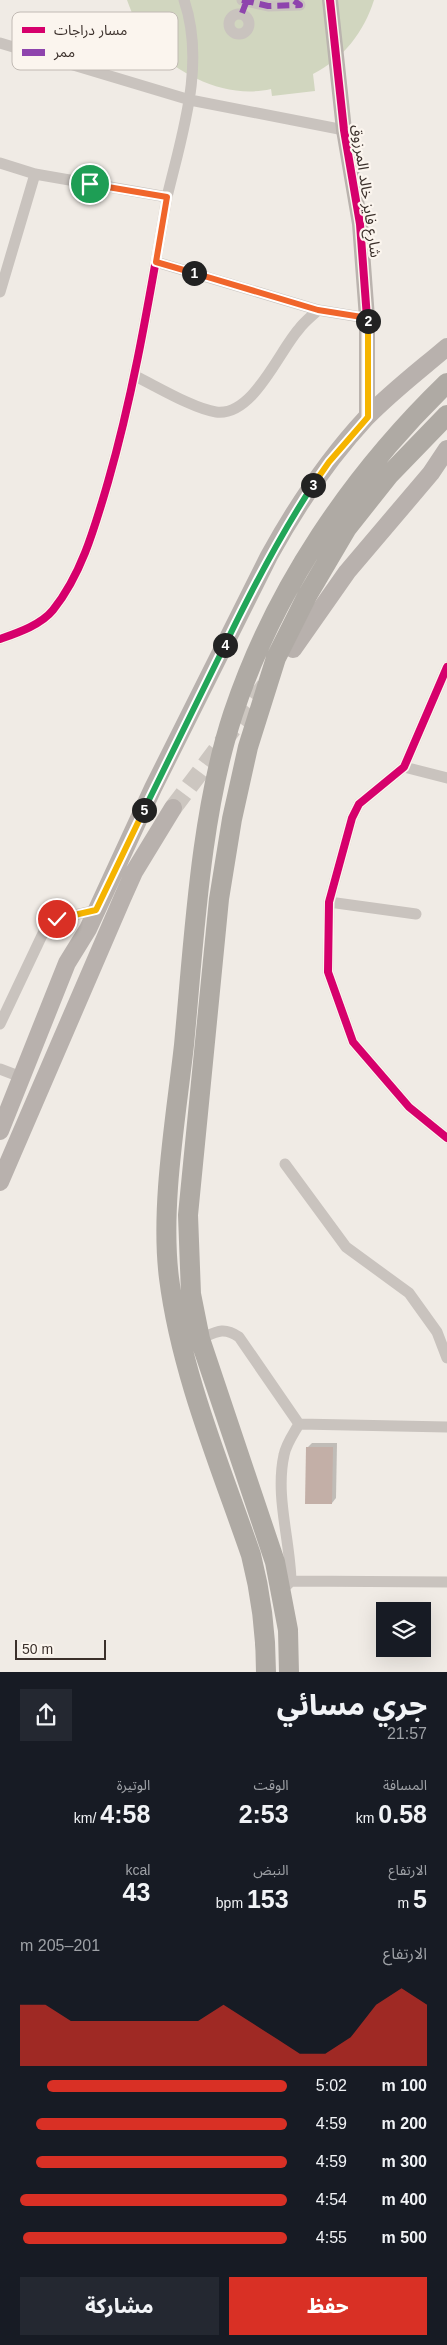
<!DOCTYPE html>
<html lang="ar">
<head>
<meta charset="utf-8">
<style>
	:root { --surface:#171b24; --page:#242831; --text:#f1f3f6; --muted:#9ea1a6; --accent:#d93025 }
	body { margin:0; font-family:Arial,"Noto Sans Arabic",sans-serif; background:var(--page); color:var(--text); direction:rtl; height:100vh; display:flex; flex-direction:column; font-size:19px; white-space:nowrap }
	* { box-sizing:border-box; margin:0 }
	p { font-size:16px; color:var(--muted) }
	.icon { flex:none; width:28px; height:28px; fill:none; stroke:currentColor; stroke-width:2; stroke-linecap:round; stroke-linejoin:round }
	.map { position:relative; height:1672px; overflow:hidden; direction:ltr }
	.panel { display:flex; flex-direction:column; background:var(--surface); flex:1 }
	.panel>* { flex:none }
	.fabs { position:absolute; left:376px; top:1602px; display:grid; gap:10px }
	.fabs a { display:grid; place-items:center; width:55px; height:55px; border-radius:0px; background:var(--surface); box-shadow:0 5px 20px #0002; font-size:25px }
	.scale { position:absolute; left:15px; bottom:12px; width:91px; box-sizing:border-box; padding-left:5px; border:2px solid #3b302b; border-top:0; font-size:14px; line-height:18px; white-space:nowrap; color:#3b302b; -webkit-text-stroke:4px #fbf5ee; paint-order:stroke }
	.pin { position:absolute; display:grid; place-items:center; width:42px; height:42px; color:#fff; margin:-21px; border:2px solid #fff; border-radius:50%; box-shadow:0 1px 5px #0007 }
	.km { position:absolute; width:25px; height:25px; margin:-12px; border-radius:50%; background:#222; color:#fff; font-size:14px; line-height:25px; text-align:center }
	.round { display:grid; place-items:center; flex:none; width:52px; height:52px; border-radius:0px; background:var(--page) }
	.overview { display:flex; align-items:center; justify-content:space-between; height:85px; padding:0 20px }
	h1 { font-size:28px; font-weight:800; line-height:38px }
	.stats { display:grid; grid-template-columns:repeat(3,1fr); gap:8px; height:85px; padding:5px 20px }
	.stats div { display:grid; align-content:center }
	.stats b { font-size:25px; font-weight:800 }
	.stats small { font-size:14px; font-weight:400 }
	.stats p { font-size:14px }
	.chart { height:140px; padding:10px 20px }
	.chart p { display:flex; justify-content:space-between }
	.chart svg { width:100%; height:90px; margin-top:5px; fill:var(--accent); opacity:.7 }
	.action { display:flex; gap:10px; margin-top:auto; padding:10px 20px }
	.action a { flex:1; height:58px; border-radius:0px; background:var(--accent); color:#fff; font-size:20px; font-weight:800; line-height:58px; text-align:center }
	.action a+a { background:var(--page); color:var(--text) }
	ul { padding:0 20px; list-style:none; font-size:16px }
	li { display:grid; grid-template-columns:80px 60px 1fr; align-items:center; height:38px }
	li i { height:12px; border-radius:6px; background:var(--accent) }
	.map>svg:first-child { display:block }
	.green { fill:#d1d6bf }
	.shadow { fill:#0003 }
	.building { fill:#c3afa7 }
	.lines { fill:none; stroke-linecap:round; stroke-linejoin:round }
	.primary-tunnel { stroke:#ccc6c0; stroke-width:18; stroke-dasharray:18 9; stroke-linecap:butt }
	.street { stroke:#c9c3be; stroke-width:11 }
	.secondary { stroke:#bab3ae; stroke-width:16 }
	.primary { stroke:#b8b1ad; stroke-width:18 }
	.highway { stroke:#afaaa4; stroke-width:20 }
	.quiet { stroke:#8e44ad; stroke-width:6; stroke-dasharray:12 6; stroke-linecap:butt }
	.cycleway-casing { stroke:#fbf5ee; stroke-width:11 }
	.cycleway { stroke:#d6006c; stroke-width:8 }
	.split-1-casing { stroke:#fff; stroke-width:10 }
	.split-2-casing { stroke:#fff; stroke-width:10 }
	.split-3-casing { stroke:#fff; stroke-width:10 }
	.split-4-casing { stroke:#fff; stroke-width:10 }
	.split-5-casing { stroke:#fff; stroke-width:10 }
	.split-6-casing { stroke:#fff; stroke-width:10 }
	.split-1 { stroke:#f0652b; stroke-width:6 }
	.split-2 { stroke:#f0652b; stroke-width:6 }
	.split-3 { stroke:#f5b400; stroke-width:6 }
	.split-4 { stroke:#22a559; stroke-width:6 }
	.split-5 { stroke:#22a559; stroke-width:6 }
	.split-6 { stroke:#f5b400; stroke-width:6 }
	.labels { text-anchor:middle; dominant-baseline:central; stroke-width:4.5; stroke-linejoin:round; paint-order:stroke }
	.street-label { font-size:15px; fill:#3b302b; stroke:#fbf5ee }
	.key { fill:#fbf5ee; stroke:#c1bab4; stroke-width:1 }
	.key-label { font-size:14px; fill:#3b302b }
</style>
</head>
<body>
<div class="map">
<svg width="447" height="1673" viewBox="0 0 447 1673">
	<rect width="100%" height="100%" fill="#f0ebe5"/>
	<path class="green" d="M127,0H374C364,32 343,59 313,74L315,91L272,96L271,89C229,99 181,77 153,47C141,34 133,17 127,0Z"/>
	<path class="shadow" d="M312,1443H337L336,1498L332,1503L308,1447Z"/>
	<path class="building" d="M306,1447H333L332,1504H305Z"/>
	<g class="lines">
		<path class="primary-tunnel" d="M173,808L265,686"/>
		<path class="street" d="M242,0L268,6L300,5L293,0
			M229 24a10 10 0 1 1 20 0a10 10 0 1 1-20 0Z
			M0,43L190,100L344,130
			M0,163L35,174L167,197C182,134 206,64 184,0
			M156,262L318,310
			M0,292L35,174
			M135,376C156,386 194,409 216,412C253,417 279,351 299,329C304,322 312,316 318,310L367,318
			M0,639C17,633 41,625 53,610C82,574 95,526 108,482C135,388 150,293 167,197
			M447,667L404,767L359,804L352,818L329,902L328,972L353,1042L409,1107L447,1138
			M404,767L447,778
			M329,902L416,914
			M0,1024L45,929L57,919L96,910
			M0,1069L21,1077
			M285,1164L346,1247L409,1293L437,1332L447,1358
			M200,1339C216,1332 223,1326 239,1337L299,1424L447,1427
			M291,1581C290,1539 275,1496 284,1455C286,1444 294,1433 299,1424
			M281,1591L291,1581L447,1582"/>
		<path class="secondary" d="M330,0L344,130L360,224L367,318V417"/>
		<path class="primary" d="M293,649L347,572L431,473L447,449
			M0,1131L67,963L88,929L153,788L269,556C296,507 328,459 366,418C391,392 420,370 447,347
			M0,1182L122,899L134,872L173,808"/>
		<path class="highway" d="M266,1673C266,1633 261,1594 251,1555C220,1465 181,1373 169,1278C160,1207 176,1117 184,1045C194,940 200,814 233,714C275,588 352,475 447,383
			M289,1673L288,1630L275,1562L200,1339L191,1294L188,1215L219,899L232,819L248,747L276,658L307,596L347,528L389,475L447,415"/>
		<path class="quiet" d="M242,0L268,6L300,5L293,0
			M242,13L247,0"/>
		<g class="cycleway-casing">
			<path id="cycleway" d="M330,0L344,130L360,224L367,318V417
				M0,639C17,633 41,625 53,610C82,574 95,526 108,482C135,388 150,293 167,197
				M447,667L404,767L359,804L352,818L329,902L328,972L353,1042L409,1107L447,1138"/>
		</g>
		<use href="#cycleway" class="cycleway"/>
	</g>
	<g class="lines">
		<g class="split-1-casing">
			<path id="split-1" d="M90,184L167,197L156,262L194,273"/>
		</g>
		<g class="split-2-casing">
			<path id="split-2" d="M194,273L318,310L368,318V321"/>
		</g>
		<g class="split-3-casing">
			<path id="split-3" d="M313,485L329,462L368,417V321"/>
		</g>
		<g class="split-4-casing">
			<path id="split-4" d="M225,645C252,589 279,537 313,485"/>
		</g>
		<g class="split-5-casing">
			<path id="split-5" d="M144,810L225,645"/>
		</g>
		<g class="split-6-casing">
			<path id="split-6" d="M57,919L96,910L144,810"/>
		</g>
		<use href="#split-1" class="split-1"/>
		<use href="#split-2" class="split-2"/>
		<use href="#split-3" class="split-3"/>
		<use href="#split-4" class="split-4"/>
		<use href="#split-5" class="split-5"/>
		<use href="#split-6" class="split-6"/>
	</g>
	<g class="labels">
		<g class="street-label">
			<text transform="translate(367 191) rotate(82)">شارع فايز خالد المرزوق</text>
		</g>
	</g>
	<rect x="12" y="12" width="166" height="58" rx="8" class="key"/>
	<rect x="22" y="27" width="23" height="6" fill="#d6006c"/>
	<rect x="22" y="49" width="23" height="7" fill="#8e44ad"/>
	<g class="key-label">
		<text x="54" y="35">مسار دراجات</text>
		<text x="54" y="57">ممر</text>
	</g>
</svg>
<div class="fabs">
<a><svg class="icon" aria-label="layers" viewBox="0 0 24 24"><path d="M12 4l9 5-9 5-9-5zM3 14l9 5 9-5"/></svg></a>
</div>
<div class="scale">50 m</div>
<div class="pin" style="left:90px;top:184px;background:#1e9e55"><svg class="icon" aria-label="arrive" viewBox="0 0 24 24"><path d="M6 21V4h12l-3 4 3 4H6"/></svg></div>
<div class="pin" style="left:57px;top:919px;background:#d93025"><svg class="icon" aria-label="check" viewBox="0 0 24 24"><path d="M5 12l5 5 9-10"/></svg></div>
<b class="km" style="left:194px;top:273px">1</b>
<b class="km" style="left:368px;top:321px">2</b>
<b class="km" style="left:313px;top:485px">3</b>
<b class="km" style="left:225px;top:645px">4</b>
<b class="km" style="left:144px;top:810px">5</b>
</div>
<section class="panel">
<div class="overview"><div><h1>جري مسائي</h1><p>21:57</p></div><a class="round"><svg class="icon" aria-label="share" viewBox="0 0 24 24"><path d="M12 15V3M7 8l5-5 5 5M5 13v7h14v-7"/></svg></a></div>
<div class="stats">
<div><p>المسافة</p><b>0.58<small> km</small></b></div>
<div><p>الوقت</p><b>2:53</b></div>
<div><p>الوتيرة</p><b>4:58<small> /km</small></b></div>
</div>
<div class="stats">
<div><p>الارتفاع</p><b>5<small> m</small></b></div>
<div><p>النبض</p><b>153<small> bpm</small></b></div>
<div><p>kcal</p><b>43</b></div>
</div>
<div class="chart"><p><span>الارتفاع</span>201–205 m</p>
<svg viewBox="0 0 160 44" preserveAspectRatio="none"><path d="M0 44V14L10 14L20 22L30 22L40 22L50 22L60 22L70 22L80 14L90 22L100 30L110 38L120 38L130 30L140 14L150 6L160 14V44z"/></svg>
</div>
<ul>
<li><b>100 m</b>5:02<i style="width:90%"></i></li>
<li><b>200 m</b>4:59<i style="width:94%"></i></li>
<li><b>300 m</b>4:59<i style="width:94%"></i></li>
<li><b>400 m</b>4:54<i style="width:100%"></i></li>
<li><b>500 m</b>4:55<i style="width:99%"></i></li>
</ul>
<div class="action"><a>حفظ</a><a>مشاركة</a></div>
</section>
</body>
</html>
